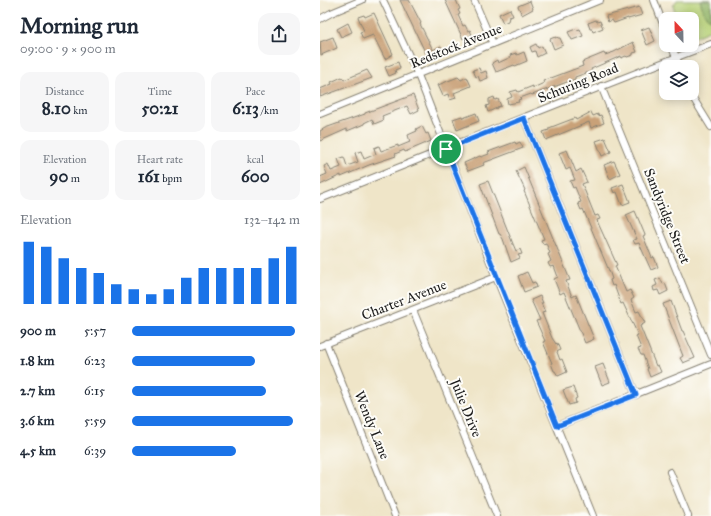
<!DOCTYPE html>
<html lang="en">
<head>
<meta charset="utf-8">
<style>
	:root { --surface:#fff; --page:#f6f6f7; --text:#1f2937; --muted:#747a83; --accent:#1a73e8 }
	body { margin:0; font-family:"IM FELL Great Primer",serif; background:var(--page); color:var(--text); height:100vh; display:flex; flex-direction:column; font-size:15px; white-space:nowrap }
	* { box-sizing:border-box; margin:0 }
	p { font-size:13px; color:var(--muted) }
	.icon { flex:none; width:22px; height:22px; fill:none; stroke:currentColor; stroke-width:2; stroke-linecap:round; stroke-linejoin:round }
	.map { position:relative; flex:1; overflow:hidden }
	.details { display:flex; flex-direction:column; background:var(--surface); width:320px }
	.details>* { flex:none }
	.needle { width:26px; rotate:338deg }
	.controls { position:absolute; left:339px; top:12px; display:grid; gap:8px }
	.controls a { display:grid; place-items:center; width:40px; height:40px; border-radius:8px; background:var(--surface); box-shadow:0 2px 10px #0003; font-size:20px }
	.pin { position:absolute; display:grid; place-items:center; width:34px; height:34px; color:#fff; margin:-17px; border:2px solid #fff; border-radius:50%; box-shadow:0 1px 4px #0007 }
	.round { display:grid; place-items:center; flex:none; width:42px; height:42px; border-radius:12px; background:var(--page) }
	.head { display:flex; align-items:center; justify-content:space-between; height:68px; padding:0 20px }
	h1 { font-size:22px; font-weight:700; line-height:30px }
	.metrics { display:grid; grid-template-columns:repeat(3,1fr); gap:6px; height:68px; padding:4px 20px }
	.metrics div { display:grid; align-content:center; border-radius:10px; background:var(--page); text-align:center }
	.metrics b { font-size:17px; font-weight:700 }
	.metrics small { font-size:11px; font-weight:400 }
	.metrics p { font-size:11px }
	.chart { height:112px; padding:8px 20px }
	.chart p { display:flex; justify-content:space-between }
	.chart svg { width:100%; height:72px; margin-top:4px; stroke:var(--accent); stroke-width:6 }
	ul { padding:0 20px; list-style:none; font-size:13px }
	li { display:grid; grid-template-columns:64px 48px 1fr; align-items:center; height:30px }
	li i { height:10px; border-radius:5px; background:var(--accent) }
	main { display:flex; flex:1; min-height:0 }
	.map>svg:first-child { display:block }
	.green { fill:#b8d278; stroke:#6a774a }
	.forest { fill:#92b468; stroke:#576842 }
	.building { fill:#c9a178 }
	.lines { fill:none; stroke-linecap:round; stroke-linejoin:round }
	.street-casing { stroke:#868072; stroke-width:8 }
	.street { stroke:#fff; stroke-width:6 }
	.route-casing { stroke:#fff; stroke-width:8 }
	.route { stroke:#1a73e8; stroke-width:5 }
	.labels { text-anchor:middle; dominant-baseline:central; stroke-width:4; stroke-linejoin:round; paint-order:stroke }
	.street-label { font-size:14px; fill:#1c1c1c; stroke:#fdfcf7 }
</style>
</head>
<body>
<main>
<section class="details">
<div class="head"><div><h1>Morning run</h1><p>09:00 · 9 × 900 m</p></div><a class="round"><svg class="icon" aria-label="share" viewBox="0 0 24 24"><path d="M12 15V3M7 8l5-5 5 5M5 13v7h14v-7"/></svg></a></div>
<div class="metrics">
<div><p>Distance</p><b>8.10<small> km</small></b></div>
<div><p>Time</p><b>50:21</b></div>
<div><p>Pace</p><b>6:13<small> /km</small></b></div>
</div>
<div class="metrics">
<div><p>Elevation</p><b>90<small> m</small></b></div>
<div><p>Heart rate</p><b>161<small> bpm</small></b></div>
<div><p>kcal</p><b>600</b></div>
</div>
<div class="chart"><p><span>Elevation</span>132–142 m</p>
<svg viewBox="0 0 160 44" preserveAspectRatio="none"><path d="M5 44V6M15 44V9M25 44V16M35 44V22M45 44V25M55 44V32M65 44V35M75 44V38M85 44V35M95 44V28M105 44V22M115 44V22M125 44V22M135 44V22M145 44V16M155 44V9"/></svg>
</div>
<ul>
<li><b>900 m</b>5:57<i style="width:97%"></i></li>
<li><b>1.8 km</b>6:23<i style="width:73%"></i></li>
<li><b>2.7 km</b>6:15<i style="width:80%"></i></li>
<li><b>3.6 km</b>5:59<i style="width:96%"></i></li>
<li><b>4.5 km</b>6:39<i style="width:62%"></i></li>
</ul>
</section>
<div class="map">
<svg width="391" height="516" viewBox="0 0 391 516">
	<rect width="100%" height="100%" fill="#fdfcf7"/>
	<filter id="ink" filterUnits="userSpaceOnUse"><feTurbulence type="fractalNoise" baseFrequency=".025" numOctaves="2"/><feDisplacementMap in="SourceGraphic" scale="8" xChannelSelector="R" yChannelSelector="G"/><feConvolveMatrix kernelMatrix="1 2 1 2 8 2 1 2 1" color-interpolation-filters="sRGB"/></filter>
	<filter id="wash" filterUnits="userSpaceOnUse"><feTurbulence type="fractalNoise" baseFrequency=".012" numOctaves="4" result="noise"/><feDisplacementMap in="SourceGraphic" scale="16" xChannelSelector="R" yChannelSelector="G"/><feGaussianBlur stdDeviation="0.9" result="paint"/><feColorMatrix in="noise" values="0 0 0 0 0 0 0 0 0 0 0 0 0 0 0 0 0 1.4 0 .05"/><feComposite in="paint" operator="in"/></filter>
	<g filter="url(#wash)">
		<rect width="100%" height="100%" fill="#efe5c8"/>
		<path class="green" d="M357,0H391V30L372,38V19H358L353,6Z"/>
		<path class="forest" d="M380,0H391V20L384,14Z"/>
		<g id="blocks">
			<path class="building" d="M80,0H89L101,23L100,24L113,50L121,46L123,52L108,58Z
				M125,0H136L140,9L138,10L140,14L138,15L143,26L145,25L148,31L150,30L152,35L143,39Z
				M210,1L213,9L202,15L198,6Z
				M319,7L322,15L308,19V18L294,23L292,20L288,22L286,16Z
				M190,9L193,16L189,17L188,21L183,23L179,14Z
				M54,13L73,54L65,59L53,35L43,39L40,32L44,31L38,17L44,15L45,17Z
				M276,20L277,22L280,21L283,28L273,32L272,29H270L268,23Z
				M28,23L32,32L21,37L17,29Z
				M329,27L335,41L327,45L321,30Z
				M256,29L257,30L260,29L263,36L252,40L248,32Z
				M13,37L17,48L1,55L0,42Z
				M235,37V38L237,37L238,38H240L243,45L234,49L230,39Z
				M313,42L317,52L313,53V55L307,57L306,56L301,58V56L271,69L272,71L255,77V79L212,95L211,94L200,98L201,99L198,100L199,102L188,104L187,99L192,97L190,92L197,90L198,92L213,86V88L224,83L223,81L263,66L262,62L284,53L285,55L294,52Z
				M216,44L218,48L222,46L225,53L217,57L215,51L212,52L210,47Z
				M204,52L207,61L195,66L194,65L176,72L172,63L177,60L178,63L191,57L190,55L196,53L197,55Z
				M78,62L80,68L75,70L76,73L69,76L65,67Z
				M159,68L161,73L166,71L168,78L160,81L158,76L156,77L153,70Z
				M47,70L52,78L0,97V89L12,84L11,82L22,77L24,80Z
				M138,77L141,80L147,77L151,86L134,93L136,98L130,100L128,94L123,96L118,85Z
				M93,95L99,110L91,114L87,106L62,116L64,120L54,124L52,119L44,123V124L27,131V129L0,141V131L5,128L45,114V113Z
				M174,97L175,100L178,99L181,106L177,107V108L168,112L166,106L169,105V99Z
				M271,112L273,116L278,114V116L281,115L284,123L271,128L269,122L226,140L223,132L229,130V128L255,118L256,120Z
				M156,113L159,121L137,130L133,119L142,116L143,118Z
				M102,126L106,134L108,133L111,141L85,152L84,150L75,154L76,156L49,165L21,177V175L0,185V177L7,174L4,166L8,164L11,171L21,167L18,159L24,157L27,166L38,162L35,153L41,151L44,159L56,154L54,148L59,146L61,151L78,145V147L90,142L88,135L97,131L96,129Z
				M285,138L291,152L282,156L276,141Z
				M195,142L196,144L200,142L203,148L163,163L164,165L148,171L144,163L160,156L161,157L169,154L168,152Z
				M247,150L256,172L261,169L267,182L262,184L275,216L278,215L280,219L277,220L278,223L297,265L295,266L306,292L310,290L314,298L311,300L316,312L319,311L325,323L320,326L336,366L338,365L341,372L330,377L327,369H328L323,355H321L318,349L321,348L316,336L318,335L303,303L301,304L294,285L292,286L290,280L292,279L290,273L263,209L261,210L258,203L261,202L255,187L253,188L250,181L255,180L250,168L246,170L239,153Z
				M294,161L300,174L290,179L284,165Z
				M204,167L250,280L246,281L252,297L256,295L274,339L265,343L244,292L240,294L234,279L238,277L234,266L230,267L228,263L231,261L228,254L230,253L226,243L223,244L221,240L224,239L204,191L205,190L196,171Z
				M168,181L193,244L196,251L200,249L202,254L198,255L200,258L191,262L183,239L180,234H179L160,184Z
				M303,184L310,202L302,205L297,192L294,193L292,188Z
				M315,211L325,235L323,236L332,258L334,257L338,267L331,270L319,243L315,244L313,240L317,239L306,215Z
				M207,272L212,283L215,282L217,287L204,292L198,276Z
				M340,278L343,284L345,283L348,291L340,295L338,290L334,291L333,287L337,285L335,280Z
				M220,296L223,303H221L225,312L222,313L232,338L236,344L237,343L240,350L237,352L240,360L242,359L247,372L238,376L235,371H234L231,363H232L223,342L225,341L216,321L220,320L211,300Z
				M351,301L362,331H363L375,358L363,363L360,358L363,356L343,304Z
				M283,364L290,382L282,385L275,367Z
				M253,387L257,398L255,399L256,403L249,405L243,390Z"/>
		</g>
	</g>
	<g filter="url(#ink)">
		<use href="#blocks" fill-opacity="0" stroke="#868072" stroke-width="1"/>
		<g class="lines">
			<g class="street-casing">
				<path id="street" d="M63,0L98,75L176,277L273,516
					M154,0L173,44
					M334,0L346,32
					M0,19L11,13L42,0
					M351,45L360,67
					M281,86L391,355
					M370,93L391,127
					M0,114L280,0
					M204,118L316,395
					M0,199C130,147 260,94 391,44
					M93,310L177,516
					M6,343L75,516
					M0,346L176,277
					M237,426L391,364
					M350,472L368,516"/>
			</g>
			<use href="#street" class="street"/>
		</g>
	</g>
	<g class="lines" filter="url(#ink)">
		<g class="route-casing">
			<path id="route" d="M204,118L316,395L237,426L126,149Z"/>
		</g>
		<use href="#route" class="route"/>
	</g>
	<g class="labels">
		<g class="street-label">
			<text transform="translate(136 46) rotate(-22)">Redstock Avenue</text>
			<text transform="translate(258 83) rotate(-22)">Schuring Road</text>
			<text transform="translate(347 216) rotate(68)">Sandyridge Street</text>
			<text transform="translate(84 300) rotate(-21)">Charter Avenue</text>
			<text transform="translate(146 408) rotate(68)">Julie Drive</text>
			<text transform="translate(52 425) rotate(68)">Wendy Lane</text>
		</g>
	</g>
</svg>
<div class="controls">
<a><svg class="needle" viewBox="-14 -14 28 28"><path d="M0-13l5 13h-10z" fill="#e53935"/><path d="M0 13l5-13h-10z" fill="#747a83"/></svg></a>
<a><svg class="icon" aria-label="layers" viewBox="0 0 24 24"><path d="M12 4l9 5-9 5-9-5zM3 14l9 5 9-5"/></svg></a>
</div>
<div class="pin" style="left:126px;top:149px;background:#1e9e55"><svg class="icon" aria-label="arrive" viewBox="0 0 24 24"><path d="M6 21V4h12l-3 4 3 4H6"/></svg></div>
</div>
</main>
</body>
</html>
